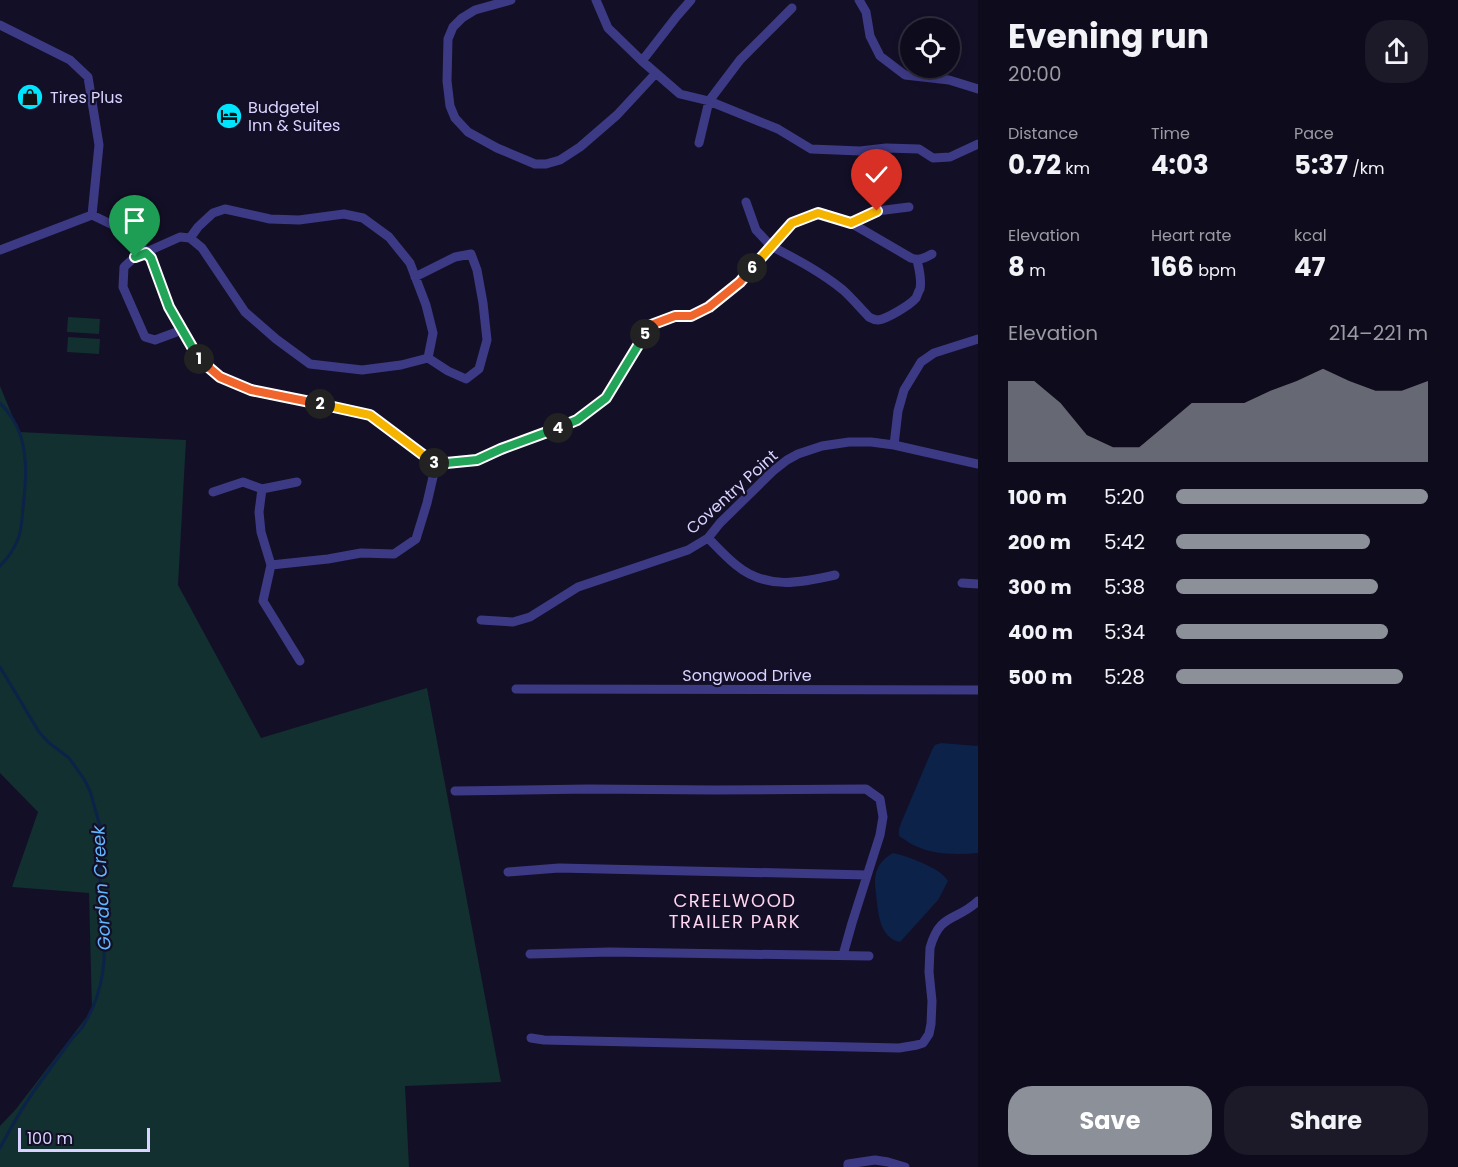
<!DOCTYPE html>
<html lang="en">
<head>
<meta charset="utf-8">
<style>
	:root { --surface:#0e0b1c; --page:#1c1929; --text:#f1f3f6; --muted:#9b9ba3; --line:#2e2b3b; --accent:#8c9099 }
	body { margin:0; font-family:Poppins,sans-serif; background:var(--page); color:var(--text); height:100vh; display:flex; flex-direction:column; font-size:22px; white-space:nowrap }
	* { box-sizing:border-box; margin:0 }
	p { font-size:20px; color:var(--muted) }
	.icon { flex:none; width:33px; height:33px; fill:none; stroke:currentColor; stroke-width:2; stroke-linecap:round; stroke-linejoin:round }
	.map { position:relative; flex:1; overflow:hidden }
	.side { display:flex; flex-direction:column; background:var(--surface); width:480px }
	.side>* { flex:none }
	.tools { position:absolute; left:900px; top:18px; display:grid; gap:12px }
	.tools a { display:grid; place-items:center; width:60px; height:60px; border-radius:50%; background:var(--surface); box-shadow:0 3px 9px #0003,0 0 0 2px var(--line); font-size:30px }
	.scale { position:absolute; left:18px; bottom:15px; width:132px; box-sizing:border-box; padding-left:6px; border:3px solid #d9d4ff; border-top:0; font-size:16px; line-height:21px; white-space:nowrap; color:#d9d4ff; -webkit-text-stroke:4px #130f26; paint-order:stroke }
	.pin { position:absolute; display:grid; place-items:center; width:51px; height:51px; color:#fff; margin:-62px -26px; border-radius:50% 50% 50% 0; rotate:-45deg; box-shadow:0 0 6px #0007 }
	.pin .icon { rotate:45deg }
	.km { position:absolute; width:30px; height:30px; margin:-15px; border-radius:50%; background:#222; color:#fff; font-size:16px; line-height:30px; text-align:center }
	.round { display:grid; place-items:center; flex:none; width:63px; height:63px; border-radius:24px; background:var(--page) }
	.headline { display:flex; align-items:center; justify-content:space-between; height:102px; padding:0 30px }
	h1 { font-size:33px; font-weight:700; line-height:45px }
	.metrics { display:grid; grid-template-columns:repeat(3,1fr); gap:9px; height:102px; padding:6px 30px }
	.metrics div { display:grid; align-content:center }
	.metrics b { font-size:26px; font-weight:700 }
	.metrics small { font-size:16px; font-weight:400 }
	.metrics p { font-size:16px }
	.chart { height:168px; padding:12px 30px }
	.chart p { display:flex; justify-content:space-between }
	.chart svg { width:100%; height:108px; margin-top:6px; fill:var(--accent); opacity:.7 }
	.action { display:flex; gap:12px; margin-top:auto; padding:12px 30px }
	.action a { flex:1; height:69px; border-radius:24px; background:var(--accent); color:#fff; font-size:24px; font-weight:700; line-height:69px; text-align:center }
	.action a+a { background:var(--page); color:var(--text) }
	ul { padding:0 30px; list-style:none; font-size:20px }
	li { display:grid; grid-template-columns:96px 72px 1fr; align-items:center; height:45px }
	li i { height:15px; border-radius:8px; background:var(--accent) }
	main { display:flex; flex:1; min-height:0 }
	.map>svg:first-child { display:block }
	.green { fill:#12302f }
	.water { fill:#0c2248 }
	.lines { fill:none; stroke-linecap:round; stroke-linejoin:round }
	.stream { stroke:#0c2248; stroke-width:3 }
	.minor { stroke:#3d3a85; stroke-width:9 }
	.split-1-casing { stroke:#fff; stroke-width:12 }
	.split-2-casing { stroke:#fff; stroke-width:12 }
	.split-3-casing { stroke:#fff; stroke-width:12 }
	.split-4-casing { stroke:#fff; stroke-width:12 }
	.split-5-casing { stroke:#fff; stroke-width:12 }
	.split-6-casing { stroke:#fff; stroke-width:12 }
	.split-7-casing { stroke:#fff; stroke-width:12 }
	.split-1 { stroke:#22a559; stroke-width:8 }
	.split-2 { stroke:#f0652b; stroke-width:8 }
	.split-3 { stroke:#f5b400; stroke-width:8 }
	.split-4 { stroke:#22a559; stroke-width:8 }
	.split-5 { stroke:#22a559; stroke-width:8 }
	.split-6 { stroke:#f0652b; stroke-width:8 }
	.split-7 { stroke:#f5b400; stroke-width:8 }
	.labels { text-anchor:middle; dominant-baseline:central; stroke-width:4.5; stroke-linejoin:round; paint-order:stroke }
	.poi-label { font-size:16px; fill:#d9d4ff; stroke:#130f26; text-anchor:start }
	.street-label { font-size:16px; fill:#d9d4ff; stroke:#130f26 }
	.water-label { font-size:18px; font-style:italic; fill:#62b6ff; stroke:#130f26 }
	.neighbourhood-label { font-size:18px; letter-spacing:1.5px; fill:#ffd6f0; stroke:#130f26 }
</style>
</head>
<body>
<main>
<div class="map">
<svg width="978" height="1167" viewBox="0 0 978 1167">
	<rect width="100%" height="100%" fill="#130f26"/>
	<path class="green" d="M68,317L100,319L99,334L67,332Z
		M68,337L100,339L99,354L67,352Z
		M0,386L19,432L186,440L178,585L261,738L427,688L501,1082L405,1086L409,1167H0V1126L16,1109L92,1010L89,893L12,887L38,812L0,773Z"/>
	<path class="water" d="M941,743L978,746V853C954,855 929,855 908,842C907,841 901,837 900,837C897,832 900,827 901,823L932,750L935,745Z
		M893,853C907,856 941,868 948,881L938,900L900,942C879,938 878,911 876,894C875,885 874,877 877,870C880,862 886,857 893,853Z"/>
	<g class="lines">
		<path class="stream" d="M0,403C9,412 16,422 20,434C28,458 26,482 23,507C22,518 22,529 18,539C14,549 8,558 0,566
			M0,667L39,732L48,742L69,758L84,779L90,791L100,826V915C109,953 104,992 83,1026C80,1031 75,1035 71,1040C62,1052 53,1065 44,1077C27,1099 13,1123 0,1148"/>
		<path class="minor" d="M511,0L475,10L462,18L453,27L448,39L447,81L450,106L455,118L468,132L497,148L535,164H546L560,160L580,147L617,115L656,73
			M596,0L608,28L642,61L680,94L709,101L778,129L811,149L860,151L886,148L919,149L933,158L950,157L978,144
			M859,0L866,12L870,36L880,56L905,75L949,80L978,89
			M0,25L70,60L88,77L99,145L92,215
			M642,61L677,16L691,0
			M699,143L709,101L740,60L792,8
			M909,207L877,211L851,223L818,213L792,223L771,246C796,259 821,272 843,290C852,298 860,308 869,317C873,319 874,320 878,320C887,319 910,305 916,298C917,296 919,290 920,289C922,279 919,269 917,260
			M851,223L911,258C919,261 925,258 932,254
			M0,250L92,215L117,227L137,241L151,258L169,307L199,361L220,377L251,390L370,415L436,464L477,460L501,449L577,420L606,398L650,325L675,316H691L709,307L740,282L771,246L756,230L746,202
			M415,277L455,257L471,254L477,270L483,303L487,340L479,369L466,379L448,371L428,358
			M182,330L155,340L145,337L123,287L124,267L135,257L180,237L190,238L198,227L213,213L225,209L270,219L299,220L344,214L363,218L389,237L410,263L426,305L433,333L428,358L401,365L362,370L310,364L276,339L245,312L202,248L190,238
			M894,445L898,411L904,390L921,362L934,353L978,339
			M297,482L262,489L259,512L261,532L271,565L263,601L300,661
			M213,492L243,482L262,489
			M708,538C717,547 726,557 736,565C766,590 800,583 835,575
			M271,565L328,559L361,553L394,554L416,539L427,503L436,464
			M962,583L978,584
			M481,620L513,622L530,617L578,587L688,550L708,538L720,523L773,471L787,460L798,454L822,446L849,442H871L894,445L978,464
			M516,689L978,690
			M455,791L588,789L713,790L866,789L880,799L883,817L880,835L852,923L843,955
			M508,872L559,868L867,875
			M530,954L610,952L869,956
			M531,1038L544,1040L899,1048L917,1045L923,1043L929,1034L931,1024L932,1001L929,972L930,948C940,912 956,922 978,901
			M848,1167V1164L875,1160L888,1162L905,1167"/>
	</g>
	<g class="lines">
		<g class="split-1-casing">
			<path id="split-1" d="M135,257L146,253L151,258L169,307L199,359"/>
		</g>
		<g class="split-2-casing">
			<path id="split-2" d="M199,359L220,377L251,390L320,404"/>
		</g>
		<g class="split-3-casing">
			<path id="split-3" d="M320,404L370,415L434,463"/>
		</g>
		<g class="split-4-casing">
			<path id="split-4" d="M434,463L436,464L477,460L501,449L558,428"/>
		</g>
		<g class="split-5-casing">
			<path id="split-5" d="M558,428L577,420L606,398L645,334"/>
		</g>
		<g class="split-6-casing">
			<path id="split-6" d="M645,334L651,325L675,316H691L709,307L740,282L752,268"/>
		</g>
		<g class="split-7-casing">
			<path id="split-7" d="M752,268L792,223L818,213L851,223L877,211"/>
		</g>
		<use href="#split-1" class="split-1"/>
		<use href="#split-2" class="split-2"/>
		<use href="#split-3" class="split-3"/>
		<use href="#split-4" class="split-4"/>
		<use href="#split-5" class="split-5"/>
		<use href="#split-6" class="split-6"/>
		<use href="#split-7" class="split-7"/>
	</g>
	<defs>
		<g id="shop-disc" transform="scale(1.35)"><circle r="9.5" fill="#00e5ff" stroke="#130f26"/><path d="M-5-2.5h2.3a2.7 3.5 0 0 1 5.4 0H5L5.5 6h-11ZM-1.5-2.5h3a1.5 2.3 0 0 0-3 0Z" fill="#111"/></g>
		<g id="hotel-disc" transform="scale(1.35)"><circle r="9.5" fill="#00e5ff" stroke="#130f26"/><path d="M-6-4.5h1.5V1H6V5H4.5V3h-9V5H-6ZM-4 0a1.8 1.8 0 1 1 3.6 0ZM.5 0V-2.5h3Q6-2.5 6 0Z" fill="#111"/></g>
	</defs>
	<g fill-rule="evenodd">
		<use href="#shop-disc" x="30" y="97"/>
		<use href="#hotel-disc" x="229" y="116"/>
	</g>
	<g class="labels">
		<g class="poi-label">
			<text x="50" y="97">Tires Plus</text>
			<text x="248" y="107">Budgetel<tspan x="248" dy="18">Inn &amp; Suites</tspan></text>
		</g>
		<g class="street-label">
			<text transform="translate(732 492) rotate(-42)">Coventry Point</text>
			<text x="747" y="675">Songwood Drive</text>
		</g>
		<g class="water-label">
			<text transform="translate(101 888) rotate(-93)">Gordon Creek</text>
		</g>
		<g class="neighbourhood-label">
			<text x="735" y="900">CREELWOOD<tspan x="735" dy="21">TRAILER PARK</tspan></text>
		</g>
	</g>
</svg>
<div class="tools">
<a><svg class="icon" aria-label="locate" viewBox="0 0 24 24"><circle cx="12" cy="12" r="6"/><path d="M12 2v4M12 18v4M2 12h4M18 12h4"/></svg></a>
</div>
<div class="scale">100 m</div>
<div class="pin" style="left:135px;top:257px;background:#1e9e55"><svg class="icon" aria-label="arrive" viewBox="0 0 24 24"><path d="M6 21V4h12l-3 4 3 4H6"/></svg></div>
<div class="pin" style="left:877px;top:211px;background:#d93025"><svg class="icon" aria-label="check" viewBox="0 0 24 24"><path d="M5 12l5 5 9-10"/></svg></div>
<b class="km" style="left:199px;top:359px">1</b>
<b class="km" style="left:320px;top:404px">2</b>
<b class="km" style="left:434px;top:463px">3</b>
<b class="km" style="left:558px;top:428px">4</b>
<b class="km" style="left:645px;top:334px">5</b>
<b class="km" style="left:752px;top:268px">6</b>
</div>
<section class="side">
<div class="headline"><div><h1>Evening run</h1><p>20:00</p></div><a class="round"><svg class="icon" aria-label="share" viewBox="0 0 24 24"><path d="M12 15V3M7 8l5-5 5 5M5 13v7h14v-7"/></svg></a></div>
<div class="metrics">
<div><p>Distance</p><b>0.72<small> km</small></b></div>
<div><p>Time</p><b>4:03</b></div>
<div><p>Pace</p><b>5:37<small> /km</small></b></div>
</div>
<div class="metrics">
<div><p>Elevation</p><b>8<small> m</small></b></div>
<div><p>Heart rate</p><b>166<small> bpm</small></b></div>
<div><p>kcal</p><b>47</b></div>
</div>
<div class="chart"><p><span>Elevation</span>214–221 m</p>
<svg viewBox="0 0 160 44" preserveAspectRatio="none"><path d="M0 44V11L10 11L20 20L30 33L40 38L50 38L60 29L70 20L80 20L90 20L100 15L110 11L120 6L130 11L140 15L150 15L160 11V44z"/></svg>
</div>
<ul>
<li><b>100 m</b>5:20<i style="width:100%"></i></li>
<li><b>200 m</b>5:42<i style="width:77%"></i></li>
<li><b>300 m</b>5:38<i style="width:80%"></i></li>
<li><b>400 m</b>5:34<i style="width:84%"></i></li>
<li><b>500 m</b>5:28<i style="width:90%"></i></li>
</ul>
<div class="action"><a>Save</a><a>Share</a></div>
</section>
</main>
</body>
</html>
